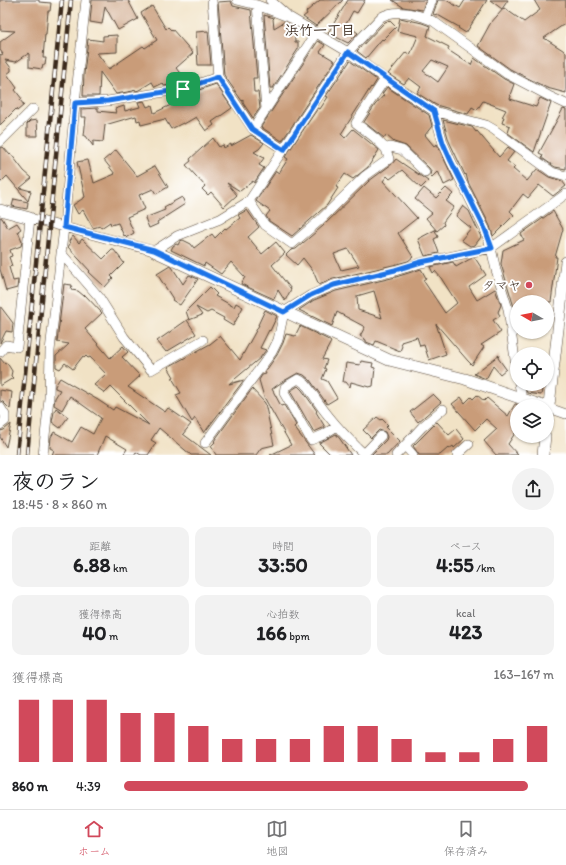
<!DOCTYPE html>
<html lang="ja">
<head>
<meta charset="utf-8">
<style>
	:root { --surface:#fff; --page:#f2f2f2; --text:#202124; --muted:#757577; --line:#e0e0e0; --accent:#d1495b }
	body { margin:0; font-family:Itim,"Klee One",sans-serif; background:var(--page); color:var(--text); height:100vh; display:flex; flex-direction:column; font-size:15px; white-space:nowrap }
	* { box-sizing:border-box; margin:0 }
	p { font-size:13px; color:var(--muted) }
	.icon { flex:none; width:22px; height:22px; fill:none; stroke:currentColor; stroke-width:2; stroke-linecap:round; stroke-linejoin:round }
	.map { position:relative; height:455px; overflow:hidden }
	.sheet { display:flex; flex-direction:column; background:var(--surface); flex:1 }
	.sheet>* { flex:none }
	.needle { width:26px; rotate:279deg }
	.fabs { position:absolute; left:510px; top:295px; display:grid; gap:8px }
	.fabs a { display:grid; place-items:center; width:44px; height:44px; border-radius:50%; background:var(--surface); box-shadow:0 1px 3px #0004; font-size:20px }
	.pin { position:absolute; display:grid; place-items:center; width:34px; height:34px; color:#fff; margin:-17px; border-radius:8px; box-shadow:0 2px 6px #0006 }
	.round { display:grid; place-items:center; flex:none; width:42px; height:42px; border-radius:21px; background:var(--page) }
	.headline { display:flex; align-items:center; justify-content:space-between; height:68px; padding:0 12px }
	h1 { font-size:22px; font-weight:700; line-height:30px }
	.figures { display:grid; grid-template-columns:repeat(3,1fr); gap:6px; height:68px; padding:4px 12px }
	.figures div { display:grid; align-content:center; border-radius:10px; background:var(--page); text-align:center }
	.figures b { font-size:20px; font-weight:700 }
	.figures small { font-size:11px; font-weight:400 }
	.figures p { font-size:11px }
	.chart { height:112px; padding:8px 12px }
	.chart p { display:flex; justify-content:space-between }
	.chart svg { width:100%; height:72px; margin-top:4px; stroke:var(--accent); stroke-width:6 }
	ul { padding:0 12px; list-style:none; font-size:13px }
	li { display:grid; grid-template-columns:64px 48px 1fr; align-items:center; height:30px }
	li i { height:10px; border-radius:5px; background:var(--accent) }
	.menu { display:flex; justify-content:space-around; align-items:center; height:56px; border-top:1px solid var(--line); background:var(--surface); font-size:11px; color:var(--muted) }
	.menu a { display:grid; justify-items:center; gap:2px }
	.menu .current { color:var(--accent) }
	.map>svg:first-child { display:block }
	.building { fill:#c99c79; fill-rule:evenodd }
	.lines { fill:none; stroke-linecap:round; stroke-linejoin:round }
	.minor-casing { stroke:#564637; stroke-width:10 }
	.tertiary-casing { stroke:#564637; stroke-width:12 }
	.minor { stroke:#fff; stroke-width:9 }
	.tertiary { stroke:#fff; stroke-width:11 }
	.rail-casing { stroke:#3b2a1e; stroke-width:4.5 }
	.rail { stroke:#fff; stroke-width:3; stroke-dasharray:9; stroke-linecap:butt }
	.route-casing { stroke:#fff; stroke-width:8 }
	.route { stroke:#1a73e8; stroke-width:5 }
	.poi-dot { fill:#d1495b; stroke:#fff; stroke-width:1.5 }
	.labels { text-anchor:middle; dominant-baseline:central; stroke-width:4; stroke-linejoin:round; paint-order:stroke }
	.poi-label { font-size:13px; fill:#3b2a1e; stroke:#fff; text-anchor:end }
	.neighbourhood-label { font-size:14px; font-weight:bold; fill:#3b2a1e; stroke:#fff }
</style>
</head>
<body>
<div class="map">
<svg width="566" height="455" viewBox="0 0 566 455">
	<rect width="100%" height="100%" fill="#fff"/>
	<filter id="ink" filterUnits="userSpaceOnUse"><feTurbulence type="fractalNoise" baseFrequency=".025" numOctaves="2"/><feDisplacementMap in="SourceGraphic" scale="8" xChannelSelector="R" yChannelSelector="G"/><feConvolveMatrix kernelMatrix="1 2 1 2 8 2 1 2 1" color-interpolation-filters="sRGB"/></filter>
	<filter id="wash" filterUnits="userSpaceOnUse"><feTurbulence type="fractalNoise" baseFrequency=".012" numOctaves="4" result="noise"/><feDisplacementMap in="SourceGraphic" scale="16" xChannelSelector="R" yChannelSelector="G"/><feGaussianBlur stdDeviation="0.9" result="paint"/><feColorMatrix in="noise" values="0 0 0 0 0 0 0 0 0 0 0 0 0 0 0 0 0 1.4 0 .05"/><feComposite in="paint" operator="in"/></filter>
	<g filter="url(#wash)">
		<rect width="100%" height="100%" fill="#f1e2c5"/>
		<g id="blocks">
			<path class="building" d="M0,0H39V2L51,3L50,11H48L46,34H45L43,58H46L45,65H43L42,69L29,67V53L16,62L5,60L11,68V71L7,74L17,88L15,90L22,99L20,100L24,105L17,111L16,109L0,125V54L1,55L3,54L0,50V42L15,31L0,30Z
				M92,0H128L138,19L118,30L105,6L102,24L90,22Z
				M320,0H343L316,26L303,17L307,14L306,12Z
				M348,0H365L357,13L353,11L346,24L358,33L348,43L328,33Z
				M392,0H426L422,10L403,7Z
				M438,0H446L460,8L465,0H487L466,33L458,28L459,27L436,14L435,15L433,14Z
				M490,0H508L502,9Z
				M534,0H566V23L544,38L566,52V93L547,88L510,69L478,46L490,24L504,8L524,22L540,10Z
				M231,1L233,6L251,10L257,78H253L254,92H258L260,108L253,118L243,103V100L242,101L224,75L218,2Z
				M152,6L166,29L168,27L171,30L172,29L193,53L176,68L182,76L180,78L182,80L175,84L164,86L163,83L155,87L152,82L139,90L136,91L135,89L133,91L116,94L100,72L99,96H83L84,74L88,39L103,41V36L117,35V52L97,53L109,69L143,46L145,48L157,40L141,13Z
				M264,15L274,18L273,19L274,28L284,22L294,27L295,42H298V49L273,88H270Z
				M400,18L422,23L430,26L427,36L449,47L448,50L471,65L474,58L504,79L514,84L510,95L511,96L510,99L536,107L540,98L551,103L534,152L508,133L510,126L502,123L504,117H502L506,110L483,101L477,110L472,107L468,114L436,105L417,93L421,87L409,78L404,84L388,74L406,52L410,55L418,36L397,31ZM432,60L448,67L438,82L423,71Z
				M388,21L389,22L390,21L396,27L383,40L382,39L366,58L357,51L385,22Z
				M208,31L211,65H198L196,32Z
				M318,41L325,45L320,52L335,61L282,141L261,127Z
				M350,61L377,80L372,88L371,87L341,134L345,138L353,129L379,150L368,167L353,179L345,174L336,187L338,188L327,205L292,236L269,221L266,216L270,211L256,201L276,171L279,173L288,159L285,157L318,108L320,109L328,97L326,96Z
				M216,84L232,108L212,122L214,125L206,131L196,117L184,124L183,123L171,129L165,119L141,125L140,120L137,121L136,116L105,125L103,142L93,141V146L86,136H84L86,117H81V109L98,108V111L116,113L115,109L124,106L125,111L140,107L138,102L144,101L147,107L152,105L154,113L173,104L170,98L185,95Z
				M387,87L429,115L432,126L425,135L434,146L437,144L454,180L444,185L438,171L432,177L430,175L431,171L429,168L406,146L394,142L386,135L384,138L364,122L375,105L384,95L382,94Z
				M563,109L566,110V169L555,167L542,158L543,155L539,153Z
				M37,120L38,136H27V124L30,121Z
				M443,120L472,127L476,132L477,131L499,157L508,147L514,152L507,161L515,167L513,169L527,181L537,169L549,177L562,181L566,186L553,196L539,185L528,198L523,194L510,211L514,215L493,236L490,226L468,182L466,174L465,175L449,141Z
				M251,135L264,143L259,149L254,152L264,158L259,165L264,168L254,183L253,181L240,191L227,183L237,195L224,207L211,192L208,195L202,189L205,186L186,165L191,161L190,159L213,138L219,147L223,145L224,148L231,144V146Z
				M3,147L10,155L11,154L24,171L32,178L20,188L31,191L28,201L7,176L0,183V148Z
				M116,150L137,176L155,166L168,187L156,194L153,189L139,195L145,209L127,217L134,233L127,237L125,235L124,236L118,223L111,225L110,222L101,228L100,226L93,228L83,210L78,214L73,205L85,197L77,162L88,160L94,183L115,174L104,160Z
				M396,159L428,181L421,188L402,170L390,179L387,176L383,181L417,218L398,233L413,257L408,261L393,265L333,279L319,285L313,271L303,258L297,265L286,255L291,250L296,249L323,226L369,181L392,164ZM348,249L359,266L341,270L334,254Z
				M424,188L436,198L446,188L453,194L446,201L454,207L443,222L444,225L437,231L426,218L432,213L415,199Z
				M182,197L185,204L157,222L158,224L149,228L145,218L165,210L164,207Z
				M14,199L28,202L27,209L12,206Z
				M463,206L469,211L481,237L475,245L470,246L461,240L471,228L456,216Z
				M247,210L259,227L248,237L262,254L276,242L285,253L272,265L291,289L285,301L278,290L274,299L241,284L245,277L231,262L221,274L205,263L204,266L171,250L173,246L176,244L178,245L180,241L183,240L191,244L194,248L212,234L215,238L225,228L226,229L240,218L238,215Z
				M553,211L563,229L555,257H557L551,302H517V319H515L514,307L501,264L503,250L524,240L521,234Z
				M0,217L2,218L8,228L17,223L21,229L18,231L22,241L21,246L10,250L12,256L9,257L12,266L9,267L13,281L18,280L17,288L6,291L0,269Z
				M435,230L438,237L434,239L439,253L425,256L418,239Z
				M73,236L79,243L82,239L103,259L112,250H114L124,263L111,276L113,278L105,287L89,272L90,271L68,247L70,244L69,241Z
				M475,258L486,275L469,287L477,300L495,289L501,305L498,312L500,316L493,320L501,332L481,345L484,347L472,365L468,361L436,324L446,354L429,360L424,345L420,346L417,337L401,342L402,346L400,351L376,341L374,345L366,342V340L360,336L365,327L337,312L332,326L299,310L314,300L336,291L396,277L421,269L426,278L423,280L445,313L457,303L441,278L435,271L433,273L430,267L453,262L456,267L470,259ZM374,291L382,318L358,310L357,296Z
				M170,266L172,267L183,284L189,275L198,279L180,305L172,300L173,299L157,274Z
				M64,284L72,285L71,290L78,291L84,296L85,295L102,313L85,329L110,358L123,346L128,352L122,357L140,376L128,387L165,412L168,408L191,424L183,434L211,455H191L159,428L151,440L156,443L148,455H141L136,452L134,455H123L127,449L105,436L97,455H52L54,450L50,448L51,437L54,432L72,442L81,427L93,434L101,418L70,396L62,410L54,405L55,398L60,390L55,388V386L60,378L98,400L113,410L115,407L149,425L111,387L105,393L94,385L106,374L90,357L88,358L86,356L84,358L83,356L73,369L65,363L60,369L56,367V356L69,344L57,342Z
				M210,287L217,294L215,296L234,307L236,303L243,307L233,326L223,320L224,318L211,311L207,313L196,307L202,315L189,320L186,311Z
				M0,306L13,323L12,332L6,331L0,343Z
				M265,310L277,316L270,331L269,330L260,348L266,350L260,358L229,384L244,380L204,433L195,418L192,422L176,395L181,393L172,378L174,377L168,367L210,344L220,336L240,360L259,325H258Z
				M187,320L196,334L166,352L157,341Z
				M300,326L327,339L331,342L322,359L327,360L324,368L326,369L322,379L327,381L337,398L327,404L310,380L304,375L298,373L282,382L272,389L281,406L284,405L296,425L294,427L315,455H270L291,445L264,397L259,380L262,375L266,374L265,372L277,355L283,343L286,334L295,336Z
				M499,355L498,358L506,369L500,374L493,366L486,379L474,374Z
				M0,358L5,364L7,363L12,371L11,376L13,378L0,386Z
				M361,361L373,363L372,367L375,368L373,386L369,387L351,382L350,387L346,382H343L346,363L360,365Z
				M525,384H543L541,395L527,393Z
				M298,386L302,390L317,411L316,412L325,427L314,432L290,391Z
				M252,389L265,403L274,445L261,448L256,455H216L211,446L215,442L214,441Z
				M0,390L12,392L10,409L3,402L0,401Z
				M433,394L441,402L418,422L410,412Z
				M477,395L484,401L487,398L508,416L515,404H517V430L508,444L518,455H496L484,441L497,429L486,419L475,430L452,404L461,397L465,403L471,397L473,399Z
				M56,408L68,417L60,428L52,422L54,412Z
				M377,417L381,420L382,419L388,425L386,427L400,441L387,455H371L386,440L387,437L385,432L379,430L371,438L363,430Z
				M437,422L449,435L456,429L464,439L454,448L453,446L449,449L448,448L440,455H419L413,446Z
				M11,424L6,447L0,437V431L4,430Z
				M336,434L340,439L351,455H331L319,443Z"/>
		</g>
	</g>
	<g filter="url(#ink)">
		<use href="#blocks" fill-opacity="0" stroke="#564637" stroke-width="1"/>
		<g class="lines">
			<g class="minor-casing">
				<path id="minor" d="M212,0L218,77L253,129L284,150
					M237,0L257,5L291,18L348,52L385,79L434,111L486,125L493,129L552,172L566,176
					M270,0L287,15
					M257,5L266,109
					M425,18L432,0
					M385,79L356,123L375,138L386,149
					M75,103L108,101L183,89L218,77
					M434,111L443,143L451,161L485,229L491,248L496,270L508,309L517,374
					M253,129L316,33
					M0,142L33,109
					M249,201L265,225L292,244L319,221L365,176L389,159L386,149L390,147L402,150L425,172
					M61,253L99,297L124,337L151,370L203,340
					M0,352L6,345L17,347L30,218L154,251L177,236L220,219L249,201L348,52L381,17C396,8 418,14 433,21L507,74L549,96L566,104
					M519,384L522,398
					M0,407L5,415V421L0,425
					M549,408L566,414
					M337,426L323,435L311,440L284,393L285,387L298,379C306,382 309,389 314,396C328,418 346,437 365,455
					M205,443L272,352L278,340L284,312L311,295L334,285L395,271L421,263L491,248L566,194
					M405,446L413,455
					M364,454L381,436
					M43,455L49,398L50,351L64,227L75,103L86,0
					M396,455L422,427L443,409
					M457,455L469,444"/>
			</g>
			<g class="tertiary-casing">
				<path id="tertiary" d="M0,210L30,218
					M154,251L389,360L465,379L543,406
					M547,422L566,262
					M543,455L545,436"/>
			</g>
			<use href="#minor" class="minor"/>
			<use href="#tertiary" class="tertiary"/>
			<g class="rail-casing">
				<path id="rail" d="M17,455L62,0
					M27,455L71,0"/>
			</g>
			<use href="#rail" class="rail"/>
		</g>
	</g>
	<g class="lines" filter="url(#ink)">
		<g class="route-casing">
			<path id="route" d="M348,52L434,111L443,143L451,161L485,229L492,248L421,262L395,270L334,285L311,295L284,312L154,250L64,227L75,103L108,101L183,89L218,77L252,129L284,150Z"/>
		</g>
		<use href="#route" class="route"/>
	</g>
	<circle class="poi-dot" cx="529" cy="285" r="4"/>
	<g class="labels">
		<g class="poi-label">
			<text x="521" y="285">タマヤ</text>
		</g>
		<g class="neighbourhood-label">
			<text x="320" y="30">浜竹一丁目</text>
		</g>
	</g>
</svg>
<div class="fabs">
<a><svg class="needle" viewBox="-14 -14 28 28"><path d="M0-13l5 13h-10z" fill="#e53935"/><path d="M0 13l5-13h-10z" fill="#757577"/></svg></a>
<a><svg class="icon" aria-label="locate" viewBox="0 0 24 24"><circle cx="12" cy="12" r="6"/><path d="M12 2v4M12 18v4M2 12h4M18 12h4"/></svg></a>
<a><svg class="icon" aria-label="layers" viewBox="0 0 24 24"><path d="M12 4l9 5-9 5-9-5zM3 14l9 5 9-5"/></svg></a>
</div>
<div class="pin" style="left:183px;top:89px;background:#1e9e55"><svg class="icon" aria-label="arrive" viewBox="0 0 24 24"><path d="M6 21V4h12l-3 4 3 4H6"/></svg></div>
</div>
<section class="sheet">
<div class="headline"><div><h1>夜のラン</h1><p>18:45 · 8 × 860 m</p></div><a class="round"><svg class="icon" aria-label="share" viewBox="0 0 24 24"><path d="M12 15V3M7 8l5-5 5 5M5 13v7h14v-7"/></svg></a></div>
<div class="figures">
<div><p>距離</p><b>6.88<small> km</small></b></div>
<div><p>時間</p><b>33:50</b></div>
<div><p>ペース</p><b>4:55<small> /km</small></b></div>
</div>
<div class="figures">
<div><p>獲得標高</p><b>40<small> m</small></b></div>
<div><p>心拍数</p><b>166<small> bpm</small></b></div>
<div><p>kcal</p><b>423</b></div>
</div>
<div class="chart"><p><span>獲得標高</span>163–167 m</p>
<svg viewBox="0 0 160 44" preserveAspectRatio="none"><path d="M5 44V6M15 44V6M25 44V6M35 44V14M45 44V14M55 44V22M65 44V30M75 44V30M85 44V30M95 44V22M105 44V22M115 44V30M125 44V38M135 44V38M145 44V30M155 44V22"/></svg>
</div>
<ul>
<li><b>860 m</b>4:39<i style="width:94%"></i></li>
</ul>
</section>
<nav class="menu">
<a class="current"><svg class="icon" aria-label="home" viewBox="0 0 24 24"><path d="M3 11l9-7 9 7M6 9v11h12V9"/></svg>ホーム</a>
<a><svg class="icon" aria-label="map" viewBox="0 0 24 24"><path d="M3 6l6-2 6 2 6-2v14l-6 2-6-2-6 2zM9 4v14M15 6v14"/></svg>地図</a>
<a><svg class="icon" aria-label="saved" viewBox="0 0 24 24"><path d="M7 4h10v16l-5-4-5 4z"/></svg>保存済み</a>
</nav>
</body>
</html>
